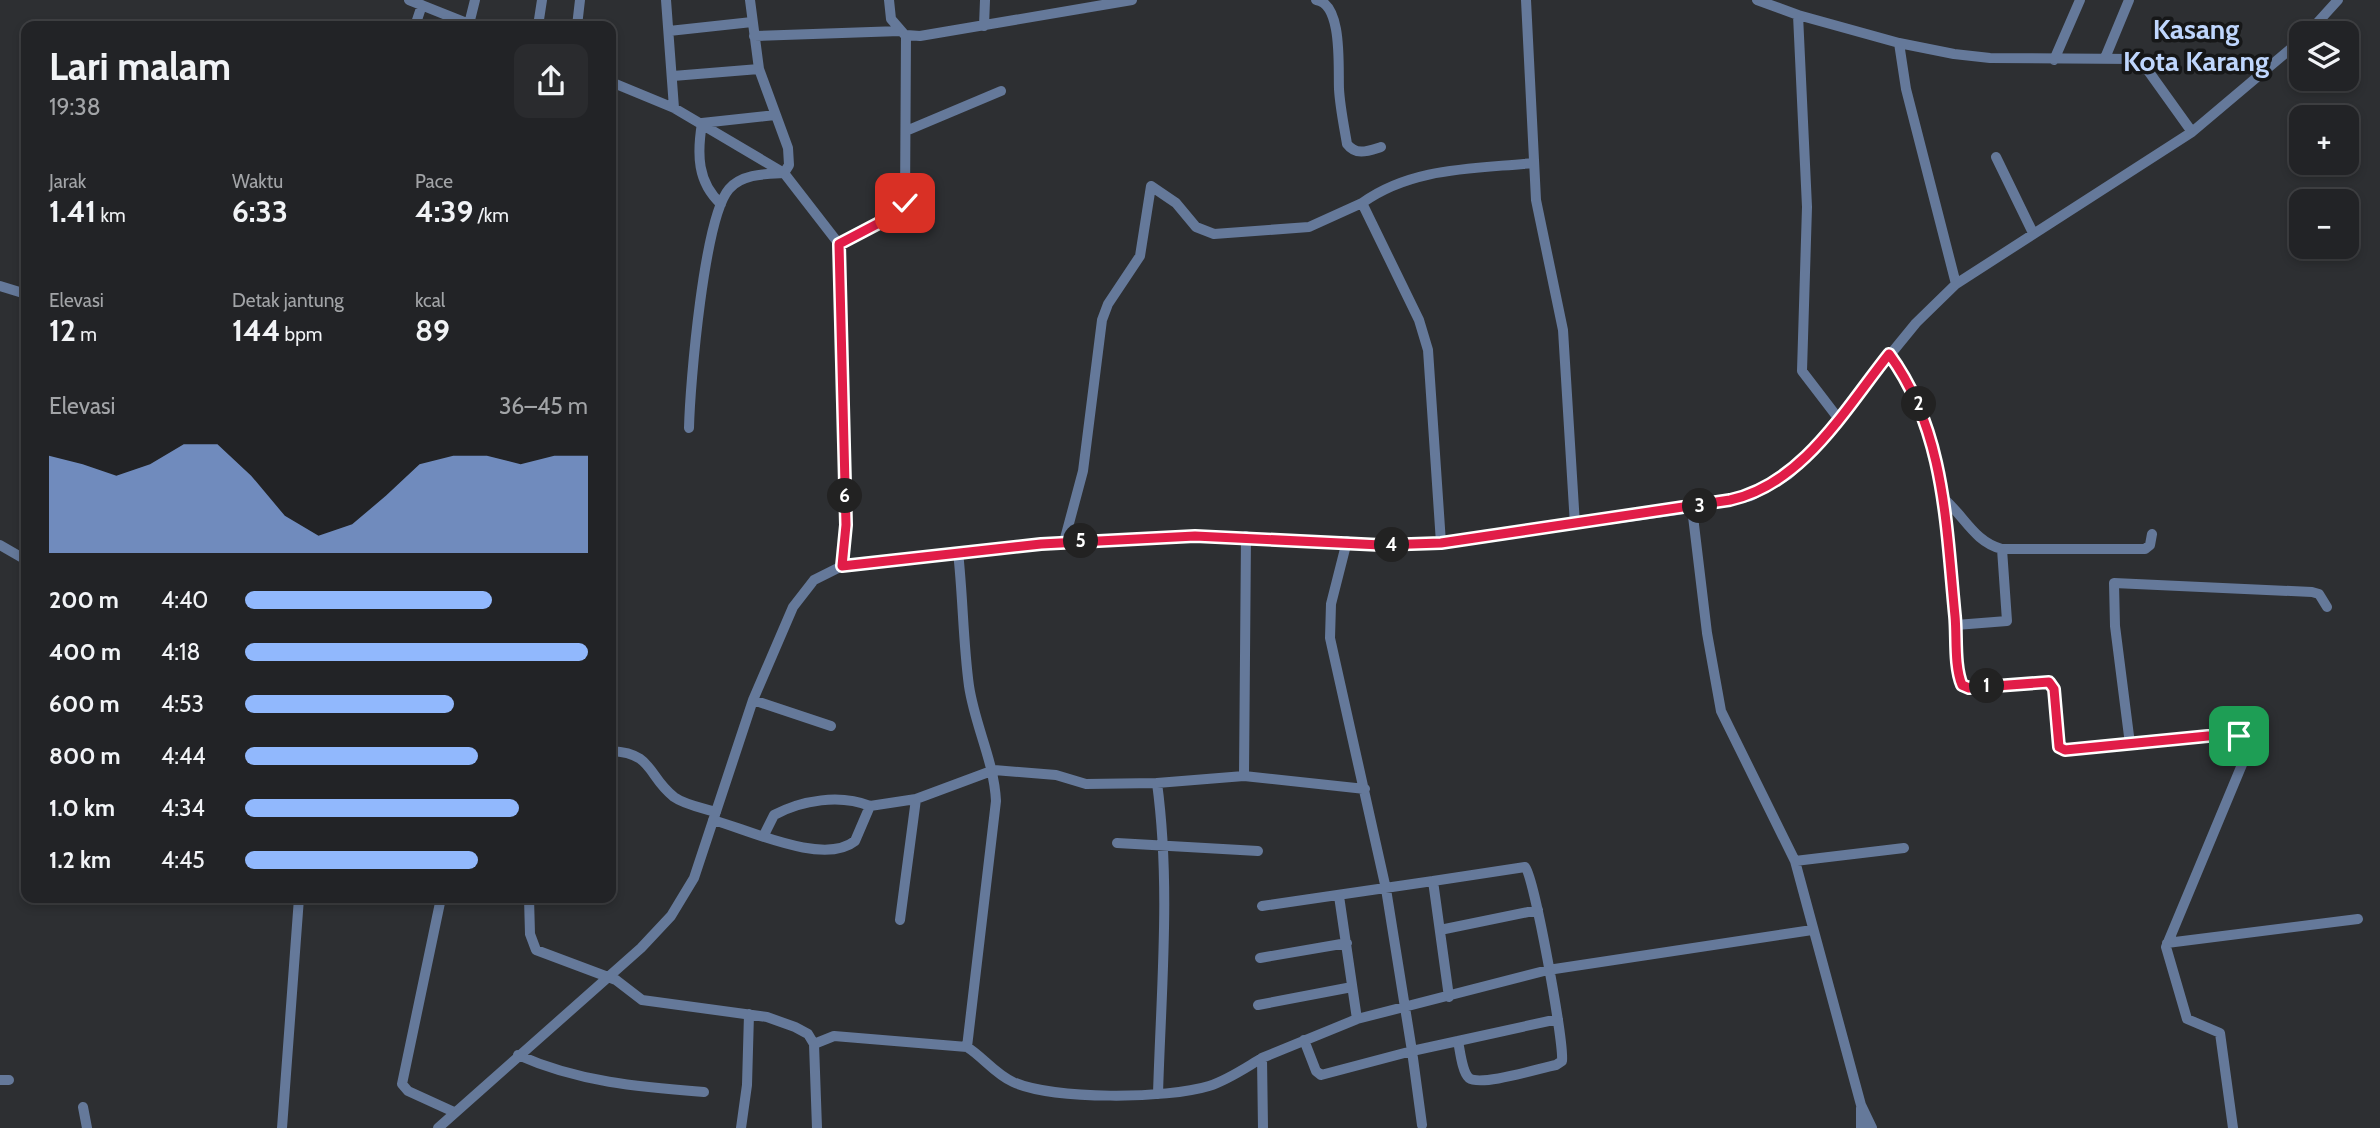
<!DOCTYPE html>
<html lang="id">
<head>
<meta charset="utf-8">
<style>
	:root { --surface:#222326; --page:#2a2b2e; --text:#f1f3f6; --muted:#a2a4a7; --line:#3f4043; --accent:#91b8fd }
	body { margin:0; font-family:Cabin,sans-serif; background:var(--page); color:var(--text); height:100vh; display:flex; flex-direction:column; font-size:26px; white-space:nowrap }
	* { box-sizing:border-box; margin:0 }
	p { font-size:23px; color:var(--muted) }
	.icon { flex:none; width:38px; height:38px; fill:none; stroke:currentColor; stroke-width:2; stroke-linecap:round; stroke-linejoin:round }
	.map { position:relative; flex:1; overflow:hidden }
	.panel { position:absolute; left:21px; top:21px; width:595px; height:882px; display:flex; flex-direction:column; background:var(--surface); border-radius:14px; box-shadow:0 4px 10px #0003,0 0 0 2px var(--line) }
	.panel>* { flex:none }
	.controls { position:absolute; left:2289px; top:21px; display:grid; gap:14px }
	.controls a { display:grid; place-items:center; width:70px; height:70px; border-radius:14px; background:var(--surface); box-shadow:0 4px 10px #0003,0 0 0 2px var(--line); font-size:35px }
	.pin { position:absolute; display:grid; place-items:center; width:60px; height:60px; color:#fff; margin:-30px; border-radius:14px; box-shadow:0 4px 10px #0006 }
	.km { position:absolute; width:35px; height:35px; margin:-18px; border-radius:50%; background:#222; color:#fff; font-size:19px; line-height:35px; text-align:center }
	.round { display:grid; place-items:center; flex:none; width:74px; height:74px; border-radius:14px; background:var(--page) }
	.summary { display:flex; align-items:center; justify-content:space-between; height:119px; padding:0 28px }
	h1 { font-size:38px; font-weight:800; line-height:52px }
	.figures { display:grid; grid-template-columns:repeat(3,1fr); gap:10px; height:119px; padding:7px 28px }
	.figures div { display:grid; align-content:center }
	.figures b { font-size:30px; font-weight:800 }
	.figures small { font-size:19px; font-weight:400 }
	.figures p { font-size:19px }
	.chart { height:196px; padding:14px 28px }
	.chart p { display:flex; justify-content:space-between }
	.chart svg { width:100%; height:126px; margin-top:7px; fill:var(--accent); opacity:.7 }
	ul { padding:0 28px; list-style:none; font-size:23px }
	li { display:grid; grid-template-columns:112px 84px 1fr; align-items:center; height:52px }
	li i { height:18px; border-radius:9px; background:var(--accent) }
	.map>svg:first-child { display:block }
	.lines { fill:none; stroke-linecap:round; stroke-linejoin:round }
	.minor { stroke:#65799a; stroke-width:10 }
	.route-casing { stroke:#fff; stroke-width:14 }
	.route { stroke:#e11d48; stroke-width:9 }
	.labels { text-anchor:middle; dominant-baseline:central; stroke-width:7; stroke-linejoin:round; paint-order:stroke }
	.quarter-label { font-size:28px; font-weight:bold; fill:#bfd6fd; stroke:#161718 }
</style>
</head>
<body>
<div class="map">
<svg width="2380" height="1128" viewBox="0 0 2380 1128">
	<rect width="100%" height="100%" fill="#2d2f32"/>
	<g class="lines">
		<path class="minor" d="M409,0L474,26
			M666,0L674,108
			M889,0L891,19L904,34
			M1316,0C1343,3 1338,68 1339,89C1340,107 1344,126 1347,144C1356,156 1368,151 1381,147
			M1526,0L1536,200L1563,330L1575,525
			M1757,0L1798,15L1899,43L1954,54L1990,58L2134,59L2144,65L2192,132
			M1798,15L1807,207L1802,371L1838,418
			M469,24L475,0
			M415,26L422,5
			M538,26L542,0
			M577,26L580,0
			M984,26L985,0
			M669,31L752,22
			M2308,33L2338,0
			M754,36L900,31
			M1899,43L1906,89L1956,284
			M2105,58L2129,0
			M2054,60L2080,0
			M673,76L759,69
			M611,82L674,108L784,173L839,244L846,525L842,566
			M906,131L1001,91
			M1996,157L2033,233
			M721,204C697,182 697,154 702,123L775,115
			M839,244L900,212L905,203L906,35L920,36L1132,0
			M0,286L26,294
			M1889,354C1946,430 1946,525 1955,616C1957,636 1954,666 1962,685L1969,688L2049,682L2054,689L2059,746L2065,750L2229,734L2248,740L2246,755L2166,947L2187,1019L2220,1033L2233,1128
			M689,428C690,384 704,218 729,189C742,174 765,174 784,173L789,165L788,148L759,69L750,0
			M1942,497C1964,515 1974,542 2002,549H2145L2150,545L2152,534
			M1692,508L1707,633L1721,711L1795,861L1861,1105L1872,1128
			M1347,541L1331,604L1330,638L1386,889L1412,1051L1458,1041
			M1064,542L1083,471L1102,320L1108,304L1140,256L1151,186L1176,203L1196,227L1214,234L1309,227L1362,203
			M1441,543L1428,350L1419,320L1362,203C1412,167 1473,169 1533,163
			M0,545L26,560
			M958,552C963,596 963,642 969,686C975,726 994,761 996,801L967,1047C983,1057 995,1074 1013,1082C1053,1100 1167,1099 1209,1086C1228,1080 1245,1068 1262,1058
			M1956,625L2007,621L2002,549
			M753,700L831,726
			M2130,744L2115,626L2114,583L2312,592L2319,594L2327,607
			M611,751C654,753 647,776 674,797C685,805 703,808 716,812
			M1244,776L1246,536
			M1157,783C1171,886 1161,991 1158,1094
			M713,820C749,830 824,866 855,841L870,806L916,799L994,770L1056,775L1086,784L1157,783L1244,776L1365,789
			M764,835L774,815C802,800 840,794 870,806
			M1117,843L1258,851
			M1795,861L1904,848
			M1339,896L1357,1019
			M441,898L402,1084L408,1091L454,1112
			M529,898L530,934L536,950L616,980L642,1000L767,1017L795,1027L808,1034L814,1044L817,1128
			M1262,906L1433,881
			M900,920L916,799
			M1440,930L1538,910
			M2167,943L2358,919
			M1260,958L1347,943
			M1449,997L1433,881L1525,867C1534,875 1564,1042 1562,1061L1556,1065C1540,1068 1481,1087 1469,1078C1462,1072 1460,1050 1458,1041L1558,1019
			M1258,1005L1352,987
			M1304,1040L1316,1071L1321,1075L1412,1051L1422,1125
			M814,1044L834,1036L967,1047
			M518,1055C578,1082 639,1087 704,1092
			M0,1080H9
			M83,1107L87,1128
			M1861,1108V1128
			M282,1128L299,898
			M438,1128L641,948L671,916L694,878L753,700L793,607L814,580L842,566L1041,544L1195,535L1381,545L1441,543L1692,508L1751,496L1788,475L1809,454L1916,323L1956,284L2192,132L2301,40
			M741,1128L747,1085L749,1014
			M1263,1128L1262,1058L1357,1019L1548,970L1812,930"/>
	</g>
	<g class="lines">
		<g class="route-casing">
			<path id="route" d="M905,203L900,212L839,244L846,525L842,566L1041,544L1195,536L1381,545L1441,543L1730,500C1803,484 1845,409 1889,354C1945,430 1946,525 1955,616C1957,636 1954,666 1962,685L1969,688L2049,682L2054,689L2059,747L2065,750L2208,736H2239"/>
		</g>
		<use href="#route" class="route"/>
	</g>
	<g class="labels">
		<g class="quarter-label">
			<text x="2196" y="29">Kasang<tspan x="2196" dy="32">Kota Karang</tspan></text>
		</g>
	</g>
</svg>
<div class="controls">
<a><svg class="icon" aria-label="layers" viewBox="0 0 24 24"><path d="M12 4l9 5-9 5-9-5zM3 14l9 5 9-5"/></svg></a>
<a>+</a>
<a>−</a>
</div>
<div class="pin" style="left:2239px;top:736px;background:#1e9e55"><svg class="icon" aria-label="arrive" viewBox="0 0 24 24"><path d="M6 21V4h12l-3 4 3 4H6"/></svg></div>
<div class="pin" style="left:905px;top:203px;background:#d93025"><svg class="icon" aria-label="check" viewBox="0 0 24 24"><path d="M5 12l5 5 9-10"/></svg></div>
<b class="km" style="left:1987px;top:686px">1</b>
<b class="km" style="left:1919px;top:404px">2</b>
<b class="km" style="left:1700px;top:506px">3</b>
<b class="km" style="left:1392px;top:545px">4</b>
<b class="km" style="left:1081px;top:541px">5</b>
<b class="km" style="left:845px;top:496px">6</b>
<section class="panel">
<div class="summary"><div><h1>Lari malam</h1><p>19:38</p></div><a class="round"><svg class="icon" aria-label="share" viewBox="0 0 24 24"><path d="M12 15V3M7 8l5-5 5 5M5 13v7h14v-7"/></svg></a></div>
<div class="figures">
<div><p>Jarak</p><b>1.41<small> km</small></b></div>
<div><p>Waktu</p><b>6:33</b></div>
<div><p>Pace</p><b>4:39<small> /km</small></b></div>
</div>
<div class="figures">
<div><p>Elevasi</p><b>12<small> m</small></b></div>
<div><p>Detak jantung</p><b>144<small> bpm</small></b></div>
<div><p>kcal</p><b>89</b></div>
</div>
<div class="chart"><p><span>Elevasi</span>36–45 m</p>
<svg viewBox="0 0 160 44" preserveAspectRatio="none"><path d="M0 44V10L10 13L20 17L30 13L40 6L50 6L60 17L70 31L80 38L90 34L100 24L110 13L120 10L130 10L140 13L150 10L160 10V44z"/></svg>
</div>
<ul>
<li><b>200 m</b>4:40<i style="width:72%"></i></li>
<li><b>400 m</b>4:18<i style="width:100%"></i></li>
<li><b>600 m</b>4:53<i style="width:61%"></i></li>
<li><b>800 m</b>4:44<i style="width:68%"></i></li>
<li><b>1.0 km</b>4:34<i style="width:80%"></i></li>
<li><b>1.2 km</b>4:45<i style="width:68%"></i></li>
</ul>
</section>
</div>
</body>
</html>
